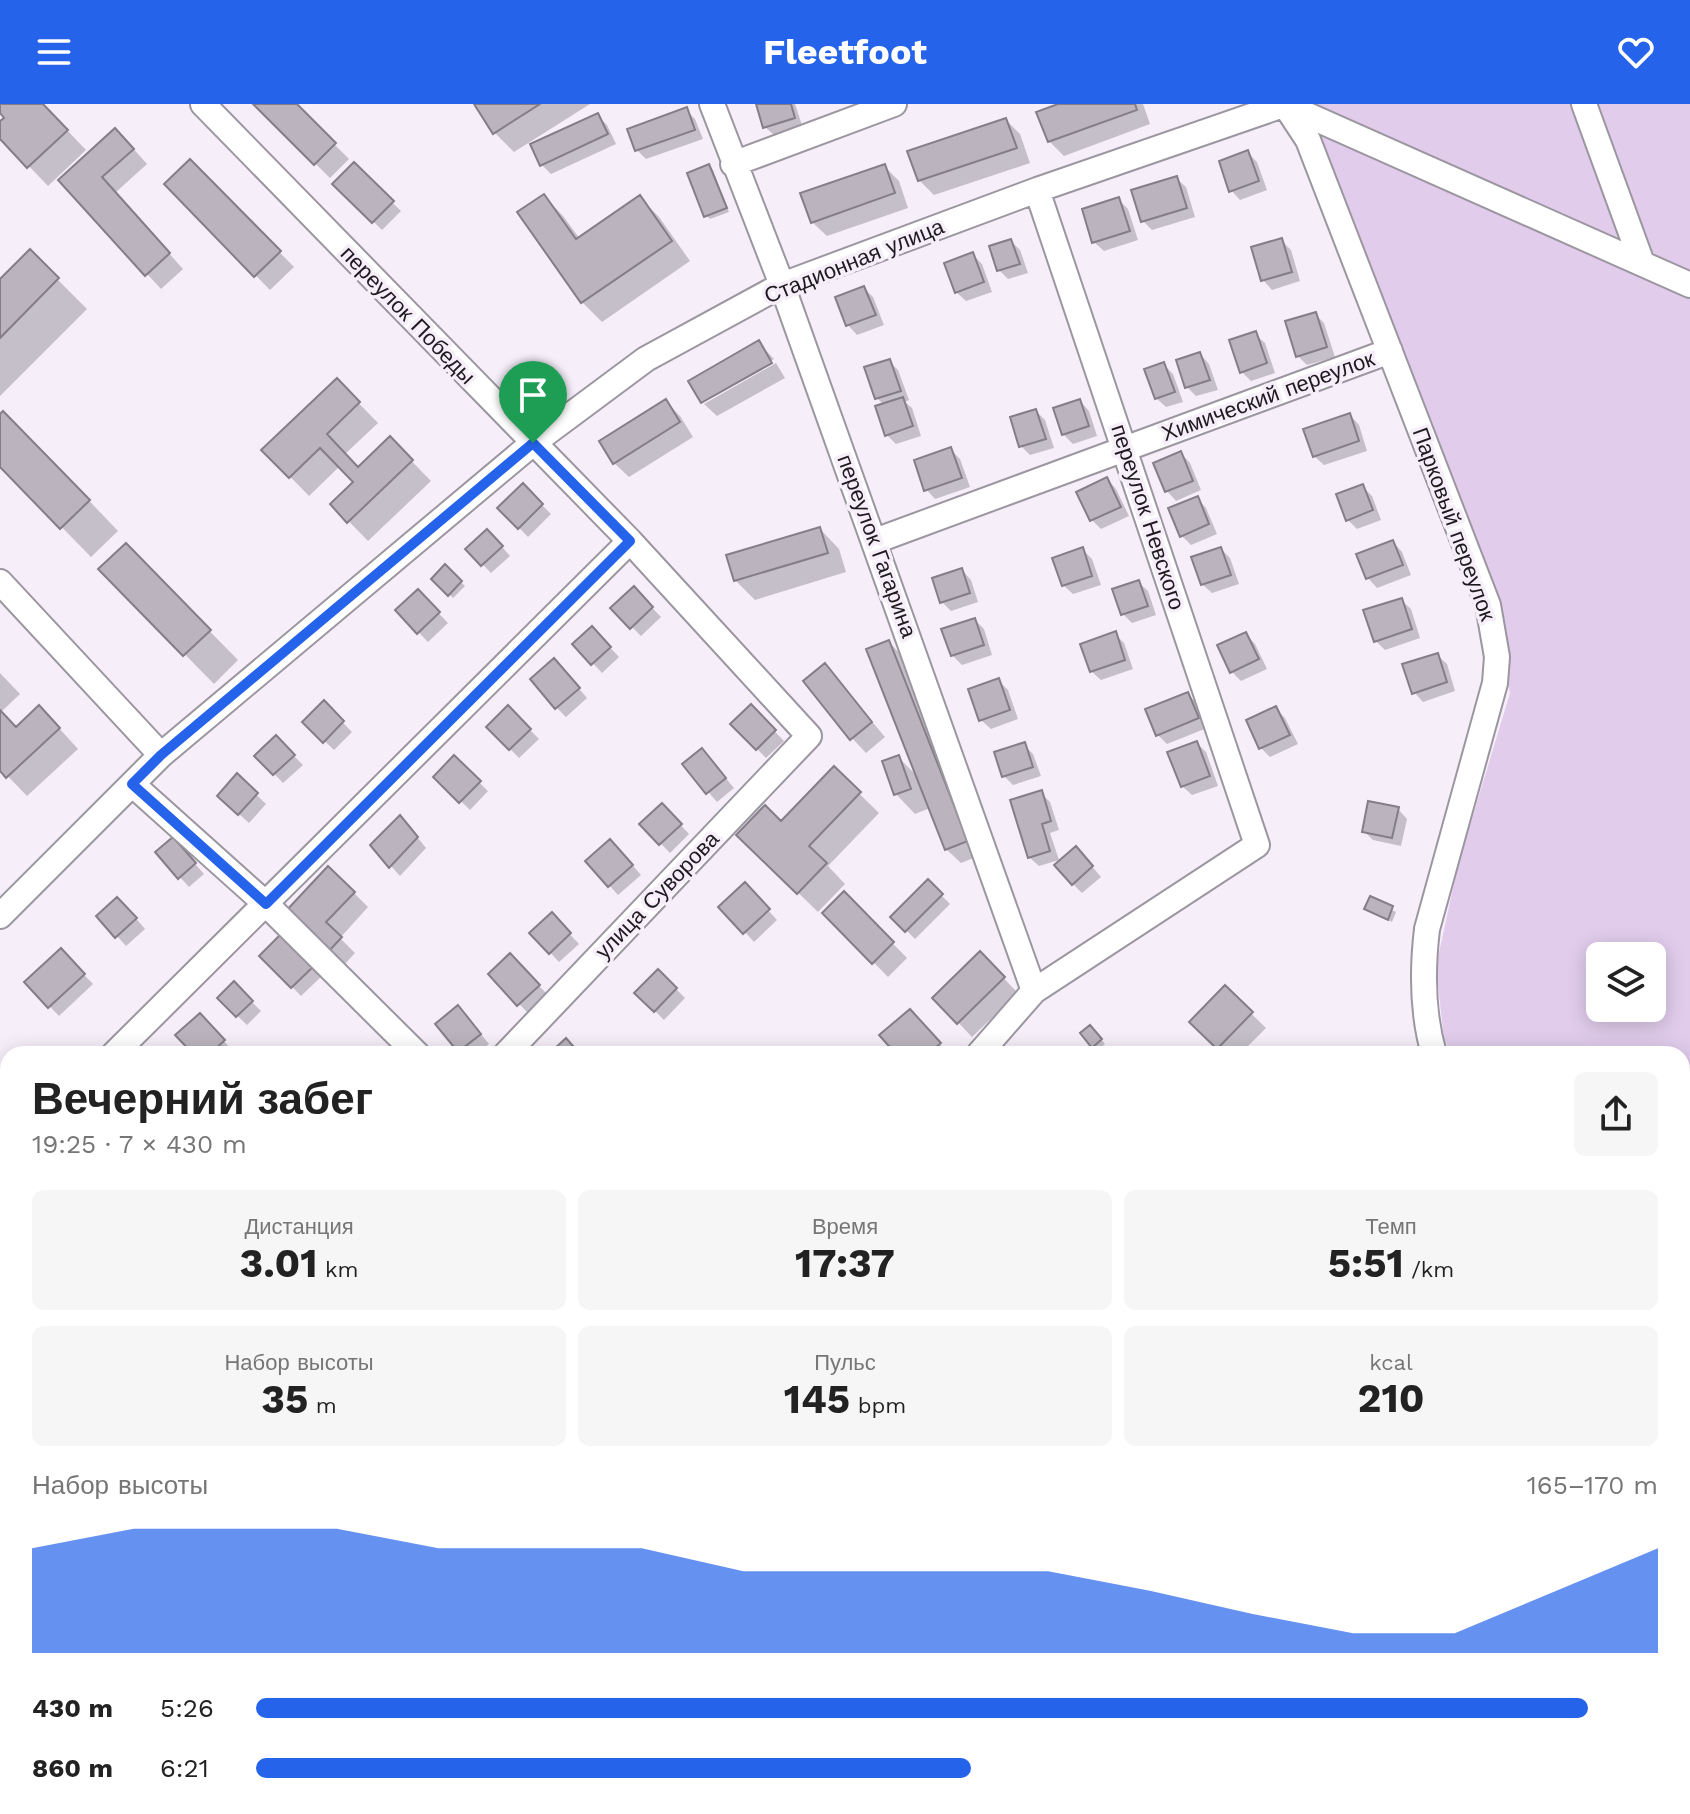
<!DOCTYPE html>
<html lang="ru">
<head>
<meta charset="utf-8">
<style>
	:root { --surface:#fff; --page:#f6f6f6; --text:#222; --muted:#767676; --accent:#2563eb }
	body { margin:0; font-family:"Work Sans",sans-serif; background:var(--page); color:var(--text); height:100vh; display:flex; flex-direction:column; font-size:30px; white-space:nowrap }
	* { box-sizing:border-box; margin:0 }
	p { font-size:26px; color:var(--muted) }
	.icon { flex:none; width:44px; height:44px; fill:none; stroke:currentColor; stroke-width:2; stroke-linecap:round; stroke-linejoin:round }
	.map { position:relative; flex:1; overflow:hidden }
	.drawer { position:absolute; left:0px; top:942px; width:1690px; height:768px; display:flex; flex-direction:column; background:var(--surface); border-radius:24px 24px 0 0; box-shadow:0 4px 20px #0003 }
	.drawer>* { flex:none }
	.fabs { position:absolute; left:1586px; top:838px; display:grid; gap:16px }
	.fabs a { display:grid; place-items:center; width:80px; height:80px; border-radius:12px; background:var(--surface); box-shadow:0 4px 20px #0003; font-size:40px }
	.pin { position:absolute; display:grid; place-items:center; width:68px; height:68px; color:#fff; margin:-82px -34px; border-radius:50% 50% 50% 0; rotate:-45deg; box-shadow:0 0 8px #0007 }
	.pin .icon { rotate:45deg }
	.round { display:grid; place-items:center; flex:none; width:84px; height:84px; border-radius:12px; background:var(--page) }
	.overview { display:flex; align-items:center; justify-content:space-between; height:136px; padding:0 32px }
	h1 { font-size:44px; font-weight:700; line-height:60px }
	.figures { display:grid; grid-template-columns:repeat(3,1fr); gap:12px; height:136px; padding:8px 32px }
	.figures div { display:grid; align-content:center; border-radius:12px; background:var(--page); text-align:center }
	.figures b { font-size:40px; font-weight:700 }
	.figures small { font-size:22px; font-weight:400 }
	.figures p { font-size:22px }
	.chart { height:224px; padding:16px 32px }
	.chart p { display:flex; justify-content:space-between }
	.chart svg { width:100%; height:144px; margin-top:8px; fill:var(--accent); opacity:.7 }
	ul { padding:0 32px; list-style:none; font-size:26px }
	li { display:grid; grid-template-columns:128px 96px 1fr; align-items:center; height:60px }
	li i { height:20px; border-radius:10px; background:var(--accent) }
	header { display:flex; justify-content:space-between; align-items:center; height:104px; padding:0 32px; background:var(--accent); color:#fff; font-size:36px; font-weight:700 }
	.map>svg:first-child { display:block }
	.green { fill:#e1ccec; fill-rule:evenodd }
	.shadow { fill:#0003 }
	.building { fill:#bbb4be; stroke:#847e88; stroke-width:2 }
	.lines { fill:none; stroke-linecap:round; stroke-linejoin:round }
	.street-casing { stroke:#9c96a0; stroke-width:28 }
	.street { stroke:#fff; stroke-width:24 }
	.route-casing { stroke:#fff; stroke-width:16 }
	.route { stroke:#2563eb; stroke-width:10 }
	.labels { text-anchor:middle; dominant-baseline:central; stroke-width:7; stroke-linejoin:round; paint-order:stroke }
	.street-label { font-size:22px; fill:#1e1b1f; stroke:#f6effa }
</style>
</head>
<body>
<header><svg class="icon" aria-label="menu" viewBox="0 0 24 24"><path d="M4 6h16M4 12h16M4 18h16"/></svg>Fleetfoot<svg class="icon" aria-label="heart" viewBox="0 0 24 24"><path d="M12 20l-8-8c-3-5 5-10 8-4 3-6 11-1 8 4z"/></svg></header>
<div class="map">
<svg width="1690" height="1710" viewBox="0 0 1690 1710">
	<rect width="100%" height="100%" fill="#f6effa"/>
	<path class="green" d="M1308,0H1690V1201L1682,1203V950H1451L1444,935L1436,863L1458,761L1510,589L1490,504ZM1600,852H1652V904H1600Z"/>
	<path class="shadow" d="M0,0H42L86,46L48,82L0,32V20L7,14L0,7Z
		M255,0H294L349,55L330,74Z
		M477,0H590L514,48L494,28Z
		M758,0H795L803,24L775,32L765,23Z
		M1063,0H1143L1150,20L1064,52L1049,37Z
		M686,6L695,15L703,35L646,55L637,46Z
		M597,11L607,21L616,40L551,70L542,61Z
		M1006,16L1020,30L1030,59L934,91L919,76Z
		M130,41L147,60L115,89L183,165L161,185L61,76Z
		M1248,49L1257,58L1267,86L1240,96L1231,86Z
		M190,57L294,163L270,186L166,80Z
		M354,61L401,107L382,126L335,80Z
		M709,62L713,66L729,108L710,115L706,111Z
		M884,62L899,77L908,104L827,132L812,118Z
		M1176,74L1186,83L1195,113L1152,126L1143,117Z
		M544,92L563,112L580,135L640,94L659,113L690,157L602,218L582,198Z
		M1119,96L1128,105L1138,136L1104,147L1094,138Z
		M1281,136L1291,146L1300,177L1272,186L1263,176Z
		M1011,137L1020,146L1028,169L1008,175L999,166Z
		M30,148L87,205L0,292V178Z
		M972,150L982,160L992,188L966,197L956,188Z
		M864,184L873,193L884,221L857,231L848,221Z
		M1315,210L1324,219L1335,253L1307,261L1298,252Z
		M1255,230L1265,239L1275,269L1251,277L1242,268Z
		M759,239L774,255L704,295V299L691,277Z
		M1200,250L1209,260L1218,286L1196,292L1187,283Z
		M889,257L898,266L909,296L905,298L912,304L921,332L896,340L887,331L884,301L877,294Z
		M776,259L785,274L717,312L704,300Z
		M1164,261L1173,270L1183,298L1166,303L1156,294Z
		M337,277L378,319L344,351L358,365L390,335L431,377L368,437L332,400L355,379L340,362L309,392L264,346Z
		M1080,297L1089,307L1097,332L1073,340L1063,330Z
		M666,298L680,312L693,333L629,373L614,359Z
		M1036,307L1045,316L1054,344L1030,351L1021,342Z
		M1350,311L1359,321L1367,347L1324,361L1314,352Z
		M0,313L33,338L118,427L91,453L0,360Z
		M951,346L960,355L970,383L935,395L926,385Z
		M1181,349L1190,359L1201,386L1176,397L1167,387Z
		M1107,375L1116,385L1129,412L1101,425L1092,416Z
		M523,382L551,410L528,433L500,404Z
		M1362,382L1372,392L1381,416L1357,425L1348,416Z
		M1197,394L1206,404L1217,430L1191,441L1181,431Z
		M820,425L839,445L846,468L755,496L735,476Z
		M497,437L510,452L491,469L468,445Z
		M1393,438L1402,448L1411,471L1377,484L1368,474Z
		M126,442L238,556L214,580L101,465Z
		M1082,445L1092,455L1101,481L1073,490L1063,481Z
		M1221,445L1230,454L1239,480L1212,489L1202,480Z
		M445,463L465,482L453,494L434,475Z
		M962,466L971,476L978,498L951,507L942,498Z
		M1138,478L1148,487L1156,511L1132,519L1123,510Z
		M633,484L661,513L641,532L613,504Z
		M418,488L448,519L428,538L398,507Z
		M1401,496L1411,505L1420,534L1385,546L1376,537Z
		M975,516L984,525L992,551L962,561L952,551Z
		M1115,530L1124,539L1133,565L1101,576L1091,567Z
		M1246,530L1255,540L1267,565L1241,577L1231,567Z
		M601,534L619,553L602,569L575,540Z
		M889,538L903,553L981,751L961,759L946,745L930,704L915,710L896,690L899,654L919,674Z
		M1437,551L1447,560L1455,587L1423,598L1414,588Z
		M825,562L885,633L866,649L852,634Z
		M563,566L587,594L566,613L556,603Z
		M0,569L20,590L1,608L16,625L58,623L78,645L27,692L0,664Z
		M998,576L1008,586L1018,615L991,625L981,616Z
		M1187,590L1197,599L1207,624L1167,640L1158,631Z
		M324,599L352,628L334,646L305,618Z
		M751,603L784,637L766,654L733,620Z
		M508,604L539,635L519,654L489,623Z
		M1276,605L1285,614L1298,640L1270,653L1261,644Z
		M276,634L303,661L283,679L257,652Z
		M1197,639L1206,648L1218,682L1192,691L1182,682Z
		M1024,641L1033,650L1041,672L1013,681L1004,672Z
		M702,646L734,684L717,698L685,661Z
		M454,654L488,687L470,706L436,673Z
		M834,665L879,709L828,762L845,780L818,808L739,731L781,720Z
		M237,672L266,700L249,719L229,701Z
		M1041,689L1050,698L1059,726L1050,729L1059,756L1039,762L1029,753Z
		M662,701L689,730L670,749L642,720Z
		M1398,705L1407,715L1401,742L1373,736L1364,727Z
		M409,723L426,744L400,772L372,741Z
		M182,745L204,770L189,783L158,749Z
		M620,747L641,771L618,791L609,781Z
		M1085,754L1101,773L1082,789L1073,780Z
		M928,778L950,800L915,835L893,813Z
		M745,781L777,816L754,838L745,828Z
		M354,789L368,803L340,834L355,849L344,861L288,808Z
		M844,790L907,854L888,873L825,809Z
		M1371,795L1396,808L1392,818L1367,805Z
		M127,804L145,825L126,842L117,832Z
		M552,811L579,840L559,858L532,829Z
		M283,831L323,871L301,892L262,852Z
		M61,847L93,880L59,912L27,879Z
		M980,850L1018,889L972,933L935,894Z
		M510,852L548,891L528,909L490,870Z
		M658,867L685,894L664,916L637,889Z
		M234,880L261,907L247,921L219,894Z
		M1225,884L1266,924L1240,950H1224L1192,918Z
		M467,913L489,940L476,950H463L459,947Z
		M920,917L948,950H898Z
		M209,921L233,947L229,950H196Z
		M1094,927L1105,940L1097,946L1093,942Z
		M0,1120L8,1128V1170L0,1162Z
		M8,1364V1417L7,1418L0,1410V1372Z
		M1690,1501V1517L1685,1502Z
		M0,1571L8,1579V1595L2,1601L0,1598Z
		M1690,1588V1624L1689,1625L1682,1618V1589Z
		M303,1702H355L347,1710H311Z
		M1389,1702H1448L1450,1710H1390Z"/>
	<path class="building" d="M0,0H43L68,26L27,64L0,35V17L4,14L0,9Z
		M253,0H297L336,39L314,61Z
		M474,0H540L493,30Z
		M756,0H791L795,14L763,24Z
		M1058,0H1135L1137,6L1048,38L1036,8Z
		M687,3L695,26L635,47L627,25Z
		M598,9L608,30L540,62L530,40Z
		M1006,14L1017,44L918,77L907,47Z
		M115,24L134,45L102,73L170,149L145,172L58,76Z
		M1248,46L1259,77L1229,88L1219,57Z
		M190,55L281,147L254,173L164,80Z
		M354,58L394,97L372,119L332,80Z
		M709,60L727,104L704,113L687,69Z
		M885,60L895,89L811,119L800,89Z
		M1177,72L1187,104L1141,118L1131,86Z
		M544,90L576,135L640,91L672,137L581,199L517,108Z
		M1119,93L1130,127L1092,139L1082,105Z
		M1282,134L1292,168L1261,177L1251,143Z
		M1011,135L1020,160L997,167L989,142Z
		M30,145L59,174L0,234V175Z
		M973,148L984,178L955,189L944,159Z
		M864,182L876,211L846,222L835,193Z
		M1316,208L1327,243L1296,253L1285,217Z
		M1256,227L1267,259L1240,269L1229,236Z
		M759,236L772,259L701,299L688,277Z
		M1200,248L1210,276L1185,284L1176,256Z
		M890,255L901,287L875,295L864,263Z
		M1164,258L1175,288L1155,295L1144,265Z
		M337,274L360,298L327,330L358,363L390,332L413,356L347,419L330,400L353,378L320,344L289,374L261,346Z
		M903,293L913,322L885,332L875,302Z
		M666,295L680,318L613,360L599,337Z
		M1080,295L1089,322L1062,331L1053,304Z
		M1036,305L1046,335L1019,343L1010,313Z
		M3,307L90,396L60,425L0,363V310Z
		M1350,309L1359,337L1313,353L1303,325Z
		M951,343L962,374L924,387L914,356Z
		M1181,347L1193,377L1165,388L1153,359Z
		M1107,373L1121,403L1090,417L1076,388Z
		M523,379L543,400L518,425L497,404Z
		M1363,380L1373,406L1346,417L1336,390Z
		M1198,392L1209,420L1180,433L1168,404Z
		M820,423L828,449L734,477L726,451Z
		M487,425L503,442L481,462L465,445Z
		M1393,436L1403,461L1366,475L1356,450Z
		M126,439L211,526L183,552L98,465Z
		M1083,443L1092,472L1062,482L1052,454Z
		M1221,443L1231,471L1201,481L1191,453Z
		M445,460L462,477L448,492L431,475Z
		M962,464L970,489L940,499L932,474Z
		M1139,476L1148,502L1121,511L1112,485Z
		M634,482L653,503L630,525L610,504Z
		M418,485L440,508L417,530L395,506Z
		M1402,494L1412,525L1374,538L1363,506Z
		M975,514L984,541L951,552L941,525Z
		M592,522L611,543L591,561L572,540Z
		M1116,527L1125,556L1090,568L1080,540Z
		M1246,528L1259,555L1230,569L1217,541Z
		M889,536L968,737L945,746L866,545Z
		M1438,549L1447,578L1412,590L1402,560Z
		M554,554L580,584L555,605L530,575Z
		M825,559L872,618L850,636L803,577Z
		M999,574L1010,606L979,617L968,585Z
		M1188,588L1199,614L1156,632L1145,605Z
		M324,596L344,617L323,639L302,618Z
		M751,600L776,626L756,646L730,620Z
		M39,601L60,624L6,674L0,667V606L16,623Z
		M508,601L531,625L509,646L486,623Z
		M1276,602L1290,631L1259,645L1246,616Z
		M276,631L295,651L273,671L254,652Z
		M1197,637L1210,672L1181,683L1167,648Z
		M1025,638L1033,663L1002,673L994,648Z
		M702,644L726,674L706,690L682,660Z
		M454,651L481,677L459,699L433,673Z
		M899,651L911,685L894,691L882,657Z
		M834,662L861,688L809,742L827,759L797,790L736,731L765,701L781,717Z
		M237,669L258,689L238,711L217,692Z
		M1042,686L1051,717L1042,720L1050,747L1028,754L1010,696Z
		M1368,697L1399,703L1392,734L1362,728Z
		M662,699L682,720L659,741L639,720Z
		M400,711L418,733L389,764L370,741Z
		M173,733L196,759L178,775L155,748Z
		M610,735L633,761L608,783L585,757Z
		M1076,742L1093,762L1072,781L1054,761Z
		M328,762L355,788L326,818L342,833L328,848L285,808Z
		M928,775L943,790L905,828L890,813Z
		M745,778L770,805L743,830L718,803Z
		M844,787L894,838L872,860L822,809Z
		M1370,792L1393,802L1388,816L1364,805Z
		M117,793L137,814L115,834L96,812Z
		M552,808L571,829L549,850L529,829Z
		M283,828L315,861L291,884L259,852Z
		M61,844L85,870L48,904L24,878Z
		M980,847L1005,873L957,920L932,894Z
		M510,849L540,881L517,902L488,870Z
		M658,865L677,884L654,908L634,889Z
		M234,877L253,897L236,913L217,894Z
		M1225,881L1253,908L1217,945L1189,918Z
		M458,901L481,930L458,948L435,920Z
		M910,905L941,939L928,950H896L879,931Z
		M200,909L225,936L210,950H193L175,931Z
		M1090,921L1102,935L1092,944L1080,929Z
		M566,934L580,950H555L552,947Z
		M0,1117L8,1126V1153L0,1161Z
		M8,1361V1399L0,1407V1369Z
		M1690,1586V1615L1682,1616V1587Z
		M300,1702H336L328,1710H308Z
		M1387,1702H1407L1409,1710H1388Z
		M1409,1702H1443L1445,1710H1411Z"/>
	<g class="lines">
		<g class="street-casing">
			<path id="street" d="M203,0L630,437L809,632L506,950
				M712,0L782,181L1034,887
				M1584,0L1642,159
				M1285,1L1308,36L1488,501L1497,553L1495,579L1427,825C1422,867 1422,909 1434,950
				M1285,1L1690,181
				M733,60L894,0
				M875,437L1390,247
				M0,478L161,651
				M132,680L266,800L417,950
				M0,812L161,651L533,339L646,255L782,181L1037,86L1286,0
				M114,950L630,437
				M979,950L1034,887L1257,741L1037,86
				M0,1063L8,1055
				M1682,1237L1690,1235
				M0,1458L8,1450
				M1682,1559L1690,1556
				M9,1702L18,1710
				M1676,1702L1679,1710
				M247,1710L257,1702
				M1209,1710L1234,1702"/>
		</g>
		<use href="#street" class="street"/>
	</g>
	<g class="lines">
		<g class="route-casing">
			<path id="route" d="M533,339L630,437L266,800L132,680L161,651Z"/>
		</g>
		<use href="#route" class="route"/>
	</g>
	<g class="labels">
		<g class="street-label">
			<text transform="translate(854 157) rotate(-22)">Стадионная улица</text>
			<text transform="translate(408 211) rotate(46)">переулок Победы</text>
			<text transform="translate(1268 292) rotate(-20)">Химический переулок</text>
			<text transform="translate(1148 413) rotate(72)">переулок Невского</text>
			<text transform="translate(1454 420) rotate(70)">Парковый переулок</text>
			<text transform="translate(877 442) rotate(70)">переулок Гагарина</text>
			<text transform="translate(657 791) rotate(-46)">улица Суворова</text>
		</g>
	</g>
</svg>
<div class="fabs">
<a><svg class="icon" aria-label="layers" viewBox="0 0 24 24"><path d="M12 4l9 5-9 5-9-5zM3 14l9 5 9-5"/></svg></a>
</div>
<div class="pin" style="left:533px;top:339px;background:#1e9e55"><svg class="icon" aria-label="arrive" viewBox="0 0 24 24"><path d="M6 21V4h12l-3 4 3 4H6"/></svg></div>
<section class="drawer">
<div class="overview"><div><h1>Вечерний забег</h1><p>19:25 · 7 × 430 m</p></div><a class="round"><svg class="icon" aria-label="share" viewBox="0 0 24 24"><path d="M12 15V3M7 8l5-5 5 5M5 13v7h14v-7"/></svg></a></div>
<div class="figures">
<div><p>Дистанция</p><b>3.01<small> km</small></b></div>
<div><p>Время</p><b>17:37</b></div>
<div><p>Темп</p><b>5:51<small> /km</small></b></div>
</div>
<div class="figures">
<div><p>Набор высоты</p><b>35<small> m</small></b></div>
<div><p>Пульс</p><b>145<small> bpm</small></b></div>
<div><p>kcal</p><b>210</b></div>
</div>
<div class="chart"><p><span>Набор высоты</span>165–170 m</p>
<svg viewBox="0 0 160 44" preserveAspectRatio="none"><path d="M0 44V12L10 6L20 6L30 6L40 12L50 12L60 12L70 19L80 19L90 19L100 19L110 25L120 32L130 38L140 38L150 25L160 12V44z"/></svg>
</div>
<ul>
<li><b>430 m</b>5:26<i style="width:95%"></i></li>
<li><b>860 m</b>6:21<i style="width:51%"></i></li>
</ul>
</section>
</div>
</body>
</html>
